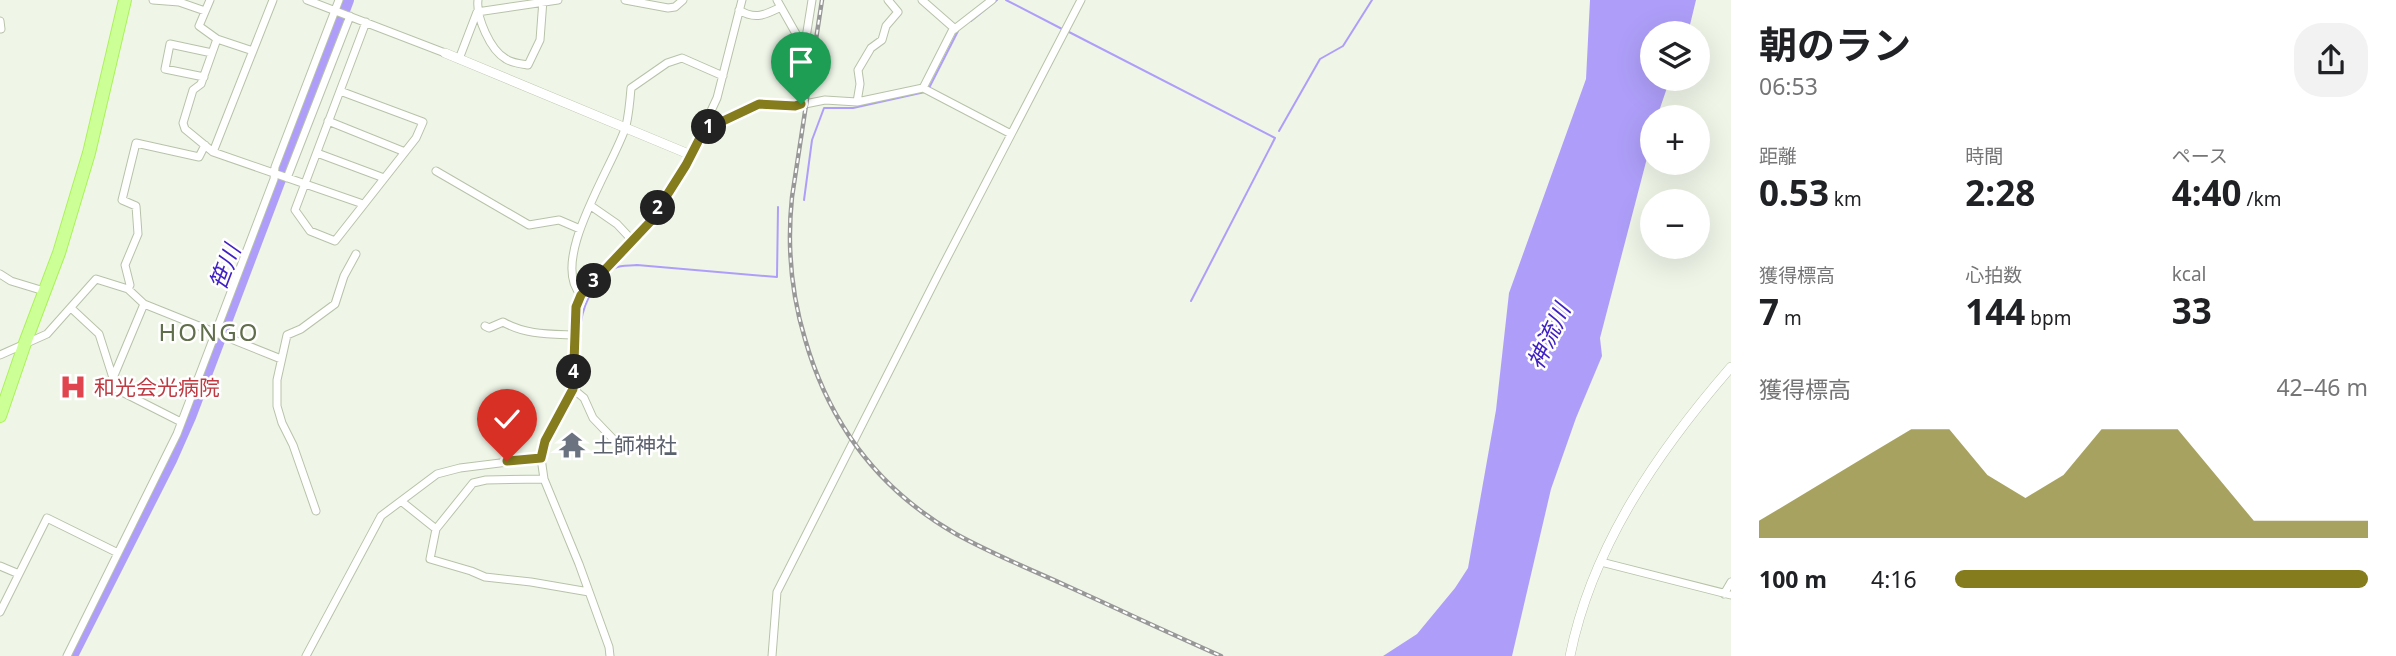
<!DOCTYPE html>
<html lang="ja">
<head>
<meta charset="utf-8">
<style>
	:root { --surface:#fff; --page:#f2f2f2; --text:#202124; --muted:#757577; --accent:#847c1d }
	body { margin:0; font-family:"Noto Sans","Noto Sans JP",sans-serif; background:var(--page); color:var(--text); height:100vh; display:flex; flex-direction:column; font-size:26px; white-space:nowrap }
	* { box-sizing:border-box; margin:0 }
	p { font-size:23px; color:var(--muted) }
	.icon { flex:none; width:38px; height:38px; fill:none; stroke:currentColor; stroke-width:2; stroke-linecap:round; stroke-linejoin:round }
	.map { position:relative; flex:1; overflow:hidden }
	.details { display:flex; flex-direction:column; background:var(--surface); width:665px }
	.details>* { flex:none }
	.buttons { position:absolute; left:1640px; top:21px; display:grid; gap:14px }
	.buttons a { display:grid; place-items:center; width:70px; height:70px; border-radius:50%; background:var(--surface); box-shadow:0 7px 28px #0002; font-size:35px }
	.pin { position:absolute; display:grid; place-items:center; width:60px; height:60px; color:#fff; margin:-72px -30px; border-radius:50% 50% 50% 0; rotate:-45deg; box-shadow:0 0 7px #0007 }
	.pin .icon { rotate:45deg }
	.km { position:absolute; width:35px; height:35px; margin:-18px; border-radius:50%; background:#222; color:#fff; font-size:19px; line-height:35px; text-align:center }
	.round { display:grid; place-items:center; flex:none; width:74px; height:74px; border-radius:28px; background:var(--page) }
	.headline { display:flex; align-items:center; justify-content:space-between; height:119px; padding:0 28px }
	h1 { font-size:38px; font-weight:700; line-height:52px }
	.metrics { display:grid; grid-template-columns:repeat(3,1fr); gap:10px; height:119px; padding:7px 28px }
	.metrics div { display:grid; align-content:center }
	.metrics b { font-size:35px; font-weight:700 }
	.metrics small { font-size:19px; font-weight:400 }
	.metrics p { font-size:19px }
	.chart { height:196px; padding:14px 28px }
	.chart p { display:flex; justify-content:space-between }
	.chart svg { width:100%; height:126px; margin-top:7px; fill:var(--accent); opacity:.7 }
	ul { padding:0 28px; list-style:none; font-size:23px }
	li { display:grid; grid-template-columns:112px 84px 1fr; align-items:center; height:52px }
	li i { height:18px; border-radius:9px; background:var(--accent) }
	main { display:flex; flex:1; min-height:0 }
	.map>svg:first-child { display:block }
	.water { fill:#ae9ef9 }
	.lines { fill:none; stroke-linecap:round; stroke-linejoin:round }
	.stream { stroke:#ae9ef9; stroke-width:2 }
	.river { stroke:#ae9ef9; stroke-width:12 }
	.minor-casing { stroke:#b8c2a9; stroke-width:9 }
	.tertiary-casing { stroke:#b8c2a9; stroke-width:10 }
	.primary-casing { stroke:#abf25a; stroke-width:14 }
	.minor { stroke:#fff; stroke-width:7 }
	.tertiary { stroke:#fff; stroke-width:9 }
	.primary { stroke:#cdff97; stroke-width:12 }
	.rail-casing { stroke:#989898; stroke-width:4.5 }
	.rail { stroke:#fff; stroke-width:2; stroke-dasharray:5; stroke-linecap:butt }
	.route-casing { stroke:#fff; stroke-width:14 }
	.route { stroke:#847c1d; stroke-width:9 }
	.labels { text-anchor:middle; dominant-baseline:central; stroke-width:5; stroke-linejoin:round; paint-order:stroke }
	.health-label { font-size:21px; fill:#be3a42; stroke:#fff; text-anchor:start }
	.worship-label { font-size:21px; fill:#5b616d; stroke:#fff; text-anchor:start }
	.water-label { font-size:23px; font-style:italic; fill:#4021c3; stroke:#fff }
	.quarter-label { font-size:24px; letter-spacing:2px; fill:#616e4b; stroke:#fff }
</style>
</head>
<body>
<main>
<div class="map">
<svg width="1731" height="656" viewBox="0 0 1731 656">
	<rect width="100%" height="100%" fill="#eff6e8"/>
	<path class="water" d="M1590,0H1696L1688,33H1652V79H1670L1657,117H1652V139L1600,338L1602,356L1576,418L1551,489L1512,656H1383L1417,634L1455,588L1468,568L1496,410L1509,293L1586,79Z"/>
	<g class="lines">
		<path class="stream" d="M1006,0L1064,30
			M971,21L997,0
			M1069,32L1275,138L1191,301
			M929,88L958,31
			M1279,131L1320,59L1343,46L1372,0
			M804,200L812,140L824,108H853L925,92
			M581,336C578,313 593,279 615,268C621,265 631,266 637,265L777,277L778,207"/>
		<path class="river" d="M72,656L171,460L190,417L348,0"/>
		<g class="minor-casing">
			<path id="minor" d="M153,0L179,2L205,11
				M210,0L199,26L217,39L201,84L193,90L183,123L185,129L213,152L363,204
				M307,0L445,53
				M478,0C476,17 490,50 506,59C512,63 521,64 528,65L540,40L543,0
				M625,0L668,8L675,7L683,0
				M777,0L804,48
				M922,0L955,29
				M739,10C755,20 765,15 781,7
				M0,21L1,29
				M217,39L253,51
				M459,59L477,12L558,0
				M204,77L165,69L170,44L212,53
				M923,88L952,31L992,0
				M340,91L423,122L416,138L335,241L310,231L295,210L366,22
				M857,102L860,84L858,70L871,48L882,40L886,26L898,12L888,0
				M801,104L805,44L812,0
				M328,121L405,152
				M705,129L759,104L795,106L825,100L857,102L923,88L1011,134
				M213,152L273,0
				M317,153L384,178
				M436,171L529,225L559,220L580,229
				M287,178L350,16
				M591,206L617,224L632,240
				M0,274L11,281L44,291
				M128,289L130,285L125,265L138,234L136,206L122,200L136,143L199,157L205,145
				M581,295C548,261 614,165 626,126C629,113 630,101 631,88L667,63L682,58L723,76
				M144,304L113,378L114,388L181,422
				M71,308L99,334L113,378
				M485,326L489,328L503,322C526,335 549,334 575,335
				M0,355L47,334L96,279L128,289L144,304L281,359
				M573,389L584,398L593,418L615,441
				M544,479L486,480L473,483L436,529L430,559L471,571L485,577L531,582L589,592
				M401,501L436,529
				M316,511L293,445L282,423L277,406V380L287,335L301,329L335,304L344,276L356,254
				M1601,562L1731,595
				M0,566L19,574
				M1724,594L1731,582
				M0,612L47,518L118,553
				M67,656L177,434L274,179L275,167L339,0
				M306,656L381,516L437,474L460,468L541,458
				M610,656L609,647L579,564L544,479L541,458L545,441L573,389L576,307L581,295L650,222L686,165L717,98L742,0
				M772,656L777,592L939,273L1081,0"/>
		</g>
		<g class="tertiary-casing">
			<path id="tertiary" d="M445,53L691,155
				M1570,656C1592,546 1659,450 1731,367"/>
		</g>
		<g class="primary-casing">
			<path id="primary" d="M0,416L25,343L59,253L89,153L125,0"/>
		</g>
		<use href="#minor" class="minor"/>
		<use href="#tertiary" class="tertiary"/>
		<use href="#primary" class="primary"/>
		<g class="rail-casing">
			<path id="rail" d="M822,0L792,197C787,245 791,293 805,339C829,423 879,490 956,534C992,554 1030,569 1067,586C1118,609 1169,633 1221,656"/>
		</g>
		<use href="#rail" class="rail"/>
	</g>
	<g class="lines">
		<g class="route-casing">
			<path id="route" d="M507,461L541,458L545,441L573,389L576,307L581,295L650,222L686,165L704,130L759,104L795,106L801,104"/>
		</g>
		<use href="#route" class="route"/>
	</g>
	<defs>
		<g id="hospital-bare" transform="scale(2.1)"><path d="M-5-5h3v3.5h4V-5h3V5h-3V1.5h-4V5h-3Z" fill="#e0444e" stroke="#fff" stroke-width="2.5" paint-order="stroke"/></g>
		<g id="temple-bare" transform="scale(2.1)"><path d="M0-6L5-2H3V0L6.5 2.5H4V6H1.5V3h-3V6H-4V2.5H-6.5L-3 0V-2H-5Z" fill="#6b7280" stroke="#fff" stroke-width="2.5" paint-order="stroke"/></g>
	</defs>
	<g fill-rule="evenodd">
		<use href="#hospital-bare" x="73" y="387"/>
		<use href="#temple-bare" x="572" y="445"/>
	</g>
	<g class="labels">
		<g class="health-label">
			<text x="94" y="387">和光会光病院</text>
		</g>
		<g class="worship-label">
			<text x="593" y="445">土師神社</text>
		</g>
		<g class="water-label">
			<text transform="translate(224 267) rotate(-69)">笹川</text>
			<text transform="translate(1548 336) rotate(-65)">神流川</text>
		</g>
		<g class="quarter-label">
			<text x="209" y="331">HONGO</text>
		</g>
	</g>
</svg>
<div class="buttons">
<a><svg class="icon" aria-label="layers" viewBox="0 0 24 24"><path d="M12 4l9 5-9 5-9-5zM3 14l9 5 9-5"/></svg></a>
<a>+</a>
<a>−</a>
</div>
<div class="pin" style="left:801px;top:104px;background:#1e9e55"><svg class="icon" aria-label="arrive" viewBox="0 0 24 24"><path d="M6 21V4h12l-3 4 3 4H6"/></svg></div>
<div class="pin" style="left:507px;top:461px;background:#d93025"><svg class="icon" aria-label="check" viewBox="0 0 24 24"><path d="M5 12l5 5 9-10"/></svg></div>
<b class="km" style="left:709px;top:127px">1</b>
<b class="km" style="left:658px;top:208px">2</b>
<b class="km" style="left:594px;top:281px">3</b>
<b class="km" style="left:574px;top:372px">4</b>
</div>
<section class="details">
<div class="headline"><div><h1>朝のラン</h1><p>06:53</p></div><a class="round"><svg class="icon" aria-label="share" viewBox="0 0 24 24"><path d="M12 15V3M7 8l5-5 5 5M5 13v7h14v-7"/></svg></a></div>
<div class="metrics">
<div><p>距離</p><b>0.53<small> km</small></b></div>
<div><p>時間</p><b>2:28</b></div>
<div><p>ペース</p><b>4:40<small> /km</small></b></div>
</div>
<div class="metrics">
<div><p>獲得標高</p><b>7<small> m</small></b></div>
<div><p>心拍数</p><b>144<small> bpm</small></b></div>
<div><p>kcal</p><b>33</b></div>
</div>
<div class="chart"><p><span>獲得標高</span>42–46 m</p>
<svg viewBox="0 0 160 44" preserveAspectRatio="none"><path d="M0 44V38L10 30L20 22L30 14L40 6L50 6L60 22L70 30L80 22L90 6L100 6L110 6L120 22L130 38L140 38L150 38L160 38V44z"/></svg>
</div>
<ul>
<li><b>100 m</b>4:16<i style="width:100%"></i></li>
</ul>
</section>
</main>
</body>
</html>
